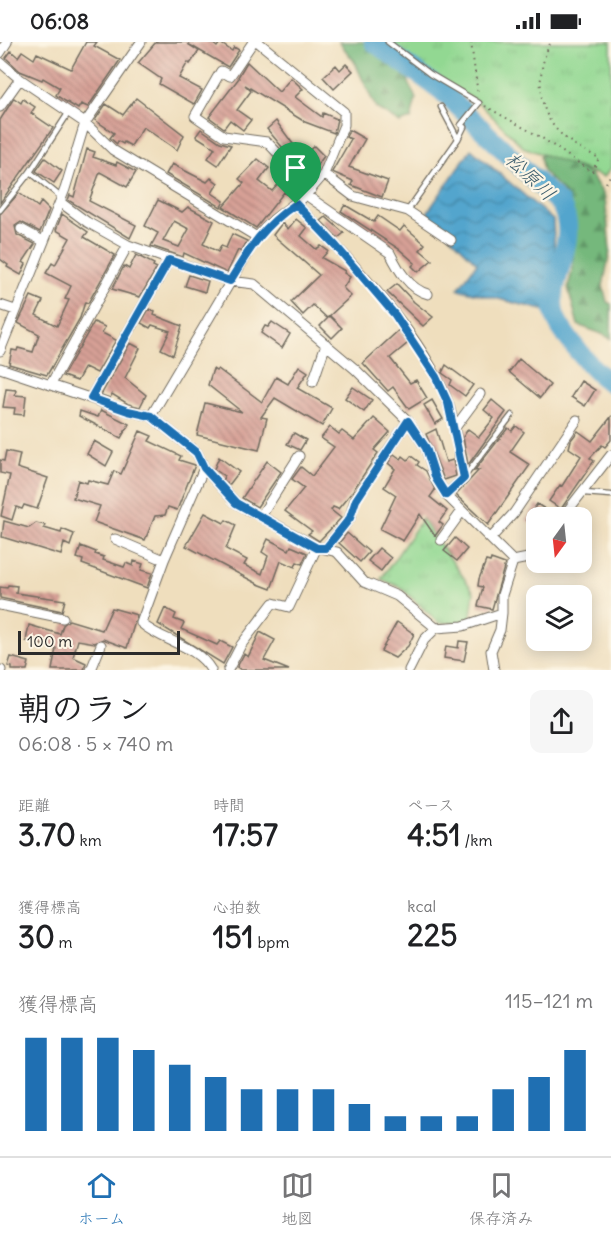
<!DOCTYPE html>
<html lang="ja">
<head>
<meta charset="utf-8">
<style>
	:root { --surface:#fff; --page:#f6f6f6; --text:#202124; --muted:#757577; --line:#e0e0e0; --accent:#1f6fb2 }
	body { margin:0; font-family:Delius,"Klee One",sans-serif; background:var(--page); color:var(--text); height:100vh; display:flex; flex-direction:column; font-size:22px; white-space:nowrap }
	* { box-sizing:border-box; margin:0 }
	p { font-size:20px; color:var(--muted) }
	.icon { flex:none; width:33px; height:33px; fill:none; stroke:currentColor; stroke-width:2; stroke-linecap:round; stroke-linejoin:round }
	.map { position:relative; height:628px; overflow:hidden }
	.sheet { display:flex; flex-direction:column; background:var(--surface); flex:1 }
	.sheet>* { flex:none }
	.needle { width:39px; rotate:195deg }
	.buttons { position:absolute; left:526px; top:465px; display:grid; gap:12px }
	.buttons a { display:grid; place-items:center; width:66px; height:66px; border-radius:12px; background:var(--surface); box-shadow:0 3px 15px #0003; font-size:30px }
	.scale { position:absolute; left:18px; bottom:15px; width:162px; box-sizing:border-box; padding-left:6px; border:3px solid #2b2b2b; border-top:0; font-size:16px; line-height:21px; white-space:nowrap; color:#2b2b2b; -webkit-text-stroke:4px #fcf5e5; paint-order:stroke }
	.pin { position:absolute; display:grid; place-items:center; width:51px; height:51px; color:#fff; margin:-62px -26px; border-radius:50% 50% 50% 0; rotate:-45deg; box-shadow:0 0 6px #0007 }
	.pin .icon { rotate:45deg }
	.round { display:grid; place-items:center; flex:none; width:63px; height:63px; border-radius:12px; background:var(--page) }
	.head { display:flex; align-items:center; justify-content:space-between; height:102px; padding:0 18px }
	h1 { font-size:33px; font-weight:700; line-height:45px }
	.stats { display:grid; grid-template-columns:repeat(3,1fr); gap:9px; height:102px; padding:6px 18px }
	.stats div { display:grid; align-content:center }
	.stats b { font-size:30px; font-weight:700 }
	.stats small { font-size:16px; font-weight:400 }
	.stats p { font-size:16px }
	.chart { height:168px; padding:12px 18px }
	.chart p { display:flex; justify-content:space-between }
	.chart svg { width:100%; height:108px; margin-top:6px; stroke:var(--accent); stroke-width:6 }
	.status { display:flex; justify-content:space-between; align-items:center; height:42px; padding:0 30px; background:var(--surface); direction:ltr }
	.status svg { height:16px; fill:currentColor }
	.dock { display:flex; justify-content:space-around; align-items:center; height:84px; border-top:2px solid var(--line); background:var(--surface); font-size:16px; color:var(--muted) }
	.dock a { display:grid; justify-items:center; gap:3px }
	.dock .selected { color:var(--accent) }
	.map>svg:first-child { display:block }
	.forest { fill:url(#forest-firs); stroke:#507254; stroke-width:1.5 }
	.park { fill:url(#park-tufts); stroke:#5e825e; stroke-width:1.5 }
	.water { fill:url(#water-waves); stroke:#3e687c; stroke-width:1.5 }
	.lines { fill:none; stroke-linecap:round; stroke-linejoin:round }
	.river { stroke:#52a5cd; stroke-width:20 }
	.building { fill:url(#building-back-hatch); fill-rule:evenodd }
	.service-casing { stroke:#706a5e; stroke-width:7 }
	.minor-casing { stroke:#706a5e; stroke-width:11 }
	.path { stroke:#706a5e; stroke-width:2; stroke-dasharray:1.5 4.5; stroke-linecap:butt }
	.service { stroke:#fff; stroke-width:4.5 }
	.minor { stroke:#fff; stroke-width:9 }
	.route-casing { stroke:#fff; stroke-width:12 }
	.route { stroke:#1f6fb2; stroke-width:8 }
	.labels { text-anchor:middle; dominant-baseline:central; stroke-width:4.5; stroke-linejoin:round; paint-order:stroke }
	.water-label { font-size:20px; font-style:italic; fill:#3b5c6c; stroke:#fcf5e5 }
</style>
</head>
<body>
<div class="status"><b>06:08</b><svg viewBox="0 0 49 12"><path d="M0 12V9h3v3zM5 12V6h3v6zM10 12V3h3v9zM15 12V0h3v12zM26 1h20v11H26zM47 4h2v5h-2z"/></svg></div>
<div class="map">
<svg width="611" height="628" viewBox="0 0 611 628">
	<defs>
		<pattern id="forest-firs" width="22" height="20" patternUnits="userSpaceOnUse" patternTransform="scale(1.5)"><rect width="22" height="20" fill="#75b87c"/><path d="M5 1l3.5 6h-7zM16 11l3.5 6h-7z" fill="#609666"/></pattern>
		<pattern id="park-tufts" width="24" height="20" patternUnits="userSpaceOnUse" patternTransform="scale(1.5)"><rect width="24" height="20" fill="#92d892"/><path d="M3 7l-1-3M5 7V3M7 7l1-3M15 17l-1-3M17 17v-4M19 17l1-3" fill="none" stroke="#7eba7e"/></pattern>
		<pattern id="water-waves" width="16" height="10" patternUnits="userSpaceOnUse" patternTransform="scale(1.5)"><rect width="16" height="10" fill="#52a5cd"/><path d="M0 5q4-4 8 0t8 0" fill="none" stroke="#4487a7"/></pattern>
		<pattern id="building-back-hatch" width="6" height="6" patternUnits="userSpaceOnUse" patternTransform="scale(1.5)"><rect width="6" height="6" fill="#d7a096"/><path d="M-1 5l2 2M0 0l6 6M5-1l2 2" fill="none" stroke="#af837b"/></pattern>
	</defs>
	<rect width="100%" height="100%" fill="#fcf5e5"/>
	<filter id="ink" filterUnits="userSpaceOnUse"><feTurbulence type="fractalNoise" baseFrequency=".0167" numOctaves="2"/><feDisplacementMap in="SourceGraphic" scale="12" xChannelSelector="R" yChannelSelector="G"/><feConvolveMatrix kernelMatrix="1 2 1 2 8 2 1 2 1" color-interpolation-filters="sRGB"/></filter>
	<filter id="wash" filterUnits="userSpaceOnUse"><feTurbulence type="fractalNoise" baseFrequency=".008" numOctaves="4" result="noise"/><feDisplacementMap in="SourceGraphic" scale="24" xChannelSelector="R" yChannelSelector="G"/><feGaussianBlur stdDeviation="1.35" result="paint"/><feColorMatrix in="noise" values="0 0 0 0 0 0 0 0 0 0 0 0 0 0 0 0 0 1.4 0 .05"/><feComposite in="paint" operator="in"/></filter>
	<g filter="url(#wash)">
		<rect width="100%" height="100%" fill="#efdebd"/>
		<path class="forest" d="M339,0H401L409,41L416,57L411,77L400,81L376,66L354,19Z
			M552,111L591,133L605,155L610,209L603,244L607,260L611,262V297C602,290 589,288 578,283L568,246L573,225V195L566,153L543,129L540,114Z"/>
		<path class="park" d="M389,0H611V126L604,135L523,105L479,61L433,34Z
			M422,477L474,550L470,580L439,581L400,545L381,537Z"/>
		<path class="water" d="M471,107L553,178L555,215L543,268L458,247L477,221L427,171Z"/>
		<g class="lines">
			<path class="river" d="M374,0L441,48L560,162C582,197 547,236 554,270C557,284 569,297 578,309C587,320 599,334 611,341"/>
		</g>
		<g id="blocks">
			<path class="building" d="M86,0H97L94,4L120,18L88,65L81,62L78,67L65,59L56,53L60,46L43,36L42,38L20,29L6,16L11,9L18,15L22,9L34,17L37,11L71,27Z
				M156,0H211L217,5L220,1L232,9L234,5L239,8L228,25L188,2L199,9L190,22L188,20L179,36L202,48L194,62L159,42L161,37L138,21Z
				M247,20L279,50L291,36L303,47L295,55L322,75L323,71L337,77L334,91L305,80L245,43L251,49L237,68L251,78L243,88L230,78L224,86L209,75L239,36L238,35Z
				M346,22L353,29L334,47L323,35L336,23L340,28Z
				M14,56L21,61L23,57L35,65L31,71L53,86L0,161V78Z
				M136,56L184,93L177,108L143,85L131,104L124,100L123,102L118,99L117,102L110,96L114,91L95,78L106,62L123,73Z
				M276,79L296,106L288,112L267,87Z
				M201,87L220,100L231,103L218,123L208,116L215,106L196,94Z
				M349,88L365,97L349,125L388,139L382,155L351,143L353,139L332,130L351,97L346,95Z
				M314,104L324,114L317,124L306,111Z
				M87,107L95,110L93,115L116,123L117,120L136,130L127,145L100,130L89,159L136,183L130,196L68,158L70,153L74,155Z
				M45,116L62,129L54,141L36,129Z
				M258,117L269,126L259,139L272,149L288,132L299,144V148L291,156L284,150L256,186L223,165L244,141L239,137Z
				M172,122L207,140L211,136L218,141L212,151L224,159L221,165L166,132Z
				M19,151L38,165L41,160L49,168L40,190L21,180L15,184L17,193L35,202L23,220L26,222L21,233L7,225L8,223L0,217V172Z
				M158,158L182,170L188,165L214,179L203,202L218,210L221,204L226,206L232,192L247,199L241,210L238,208L227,231L184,211L183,215L151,204L158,191L145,184ZM174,179L189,187L179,205L163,199Z
				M345,163L374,180L378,174L400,189L404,184L425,202L420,208L432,218L418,230L412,224L415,221L399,207L341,169Z
				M62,172L88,190L84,195L115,213L88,261L85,260L80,276L47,333L9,322L12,308L17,309L18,306L33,310L39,292L18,281L31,254L43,259L36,273L57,284L69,258L65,257L71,244L46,231L52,221L55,223L70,196L56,188Z
				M326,175L344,191L338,196L321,179Z
				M296,177L307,186L301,194L316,207L321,204L328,209L322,216L345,229L344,231L350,235L343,246L351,254L327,276L313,263L303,273L291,260L319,233L273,193L282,181L288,187Z
				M136,213L154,222L153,224L157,226L140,255L112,247L124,224L129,227Z
				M189,233L208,239L205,250L185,244Z
				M397,242L414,260L433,275L423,284L387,250Z
				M149,267L155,270L154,273L182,284L173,313L161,307L170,289L152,283L150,286L141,281Z
				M330,274L342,286L332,296L320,284Z
				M94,280L105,285L102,291L116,298L97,331L85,325L77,339L63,334Z
				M272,280L290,292L282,306L261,291L265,284L268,285Z
				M399,288L408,301L390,316L410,341L416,338L427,356L409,367L393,345L388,349L363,321Z
				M130,301L140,306L125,336L146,353L140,365L128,362L112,352L110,356L101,353Z
				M519,317L550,343L540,356L509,330Z
				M446,323L473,343L465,354L450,343L452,338L442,331Z
				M299,324L308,330L297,346L332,366L322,384L275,356L261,375L267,376L259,408L197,393L205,361L242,370L208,343L213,327L216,329L218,327L262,360L276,335L288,342Z
				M581,339L595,348L585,364L571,355Z
				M353,345L372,358L364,370L345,356Z
				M6,347L16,348L15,353L26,354L24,373L14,372L15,366L3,365Z
				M432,358L443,377L435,382L424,363Z
				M492,358L506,370L468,423L463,395L468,387L479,395L494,376L484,368Z
				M101,368L129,382L121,396L79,374L80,369L98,375Z
				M611,375V398L605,405L602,403L590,416L594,419L561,467L549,459L560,443L562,444L581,414L569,406L571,398L578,389L592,399Z
				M374,376L390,390L374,408L378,411L352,450L338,467L333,465L331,468L341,476L319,499L308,492L312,489L285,469L304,446L292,437L301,425L312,434L334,405L321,396L330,385L339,392L342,389L354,398Z
				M516,384L524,390L510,410L530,423L488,483L456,453L479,428L474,429L508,386L512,389Z
				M436,387L446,420L453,418L456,434L444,438L426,392Z
				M140,389L152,394L149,399L181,414L179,418L195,423L177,468L168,465L165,473L155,474L145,498L94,480L100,464L73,456L78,438L87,441L88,438L108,443L114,429L121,432Z
				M294,391L306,398L300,408L287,402Z
				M94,399L113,410L106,424L87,412Z
				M6,409L20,412L17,426L48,436L37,467L24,463L22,467L16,465L12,478L1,474L10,433L0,431V418L4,419Z
				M394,412L401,417L403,414L408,418L411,414L419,420L417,423L426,429L435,448L430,455L447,469L439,480L443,483L435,494L420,472L403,499L380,487L396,453L384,445L395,427L388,421Z
				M219,415L239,430L229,443L223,437L224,434L214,427Z
				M267,419L281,430L257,465L242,456Z
				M537,462L548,469L543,476H537V485L526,478Z
				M205,471L224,481L226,478L236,483L226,507L247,518L244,523L262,532L268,514L262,510L268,497L289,508L291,504L307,511L302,522L297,520L295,525L281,519L271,547L258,542L186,504Z
				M4,479L29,486L36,481L45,483L44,486L61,491L62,487L74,492L70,504L64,501L61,513L2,495Z
				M347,491L369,510L360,520L339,501Z
				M455,496L467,507L457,519L444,509Z
				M81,504L96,510L95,512L104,515L103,518L124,525L126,521L133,524L134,519L143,522L141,528L152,531L147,546L82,522L83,518L77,516Z
				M379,506L391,516L381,529L368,519Z
				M491,517L505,522L492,567L478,564L483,545L478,544L479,537L486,519L490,520Z
				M8,543L17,544L16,551L65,558L62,569L0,556V545L7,546Z
				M112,566L137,573L127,606L103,597L95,601L78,598L73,615L86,621L84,628H52L56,606L26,599L29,583L60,592L63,583L69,578L102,588Z
				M165,566L176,572L174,577L184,581L181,587L217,603L220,599L232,605L223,622L158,582Z
				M397,580L414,592L408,604L395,616L381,609Z
				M260,590L275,598L264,618L289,628H241L237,625L244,612L248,615Z
				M459,599L468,600L464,619L444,616L446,604L458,606Z
				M11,615L29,620L27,628H12V625L8,624Z"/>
		</g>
	</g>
	<g filter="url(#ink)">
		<use href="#blocks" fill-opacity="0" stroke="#706a5e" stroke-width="1.5"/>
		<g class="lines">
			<g class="service-casing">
				<path id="service" d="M388,0L430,32L479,61L461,83L464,85L458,97L408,168
					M441,65L458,97
					M30,130L62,156
					M0,168L30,130L69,70
					M465,434L512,373
					M584,451L611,453"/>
			</g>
			<g class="minor-casing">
				<path id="minor" d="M253,0L230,34L221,29L195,74L224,94L267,100L312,147
					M0,11L7,0
					M0,20L20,37L85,81L113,108L257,195
					M0,65L20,37
					M324,132L353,154L408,169L451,198
					M306,153L390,211C398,227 409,247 428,252
					M60,160L87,180L128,203L230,239L254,242L355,327L408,379L426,406L436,437L446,453L513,519
					M296,162C346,214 424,293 448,361C456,385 458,411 464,436L446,453
					M21,187L43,199
					M0,263L15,268
					M0,309L65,147L85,81L141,0
					M0,326L128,369L151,374L197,411L204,426L236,461L317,505L337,510L364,540L397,554L436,586L463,584L502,571V553L513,519L528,516L537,505
					M313,340L326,302
					M51,342L128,203
					M91,356L169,218
					M151,374L257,195L273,178L306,153L324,132L344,83V70L258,0
					M454,387L480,352
					M204,426L164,518L141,581C162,600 196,602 211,628
					M261,474L299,414
					M562,476L611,413
					M491,496L514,471L577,378
					M115,497L164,518
					M441,498L462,469
					M326,506L350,476L355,458L408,379
					M0,563L63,576
					M0,628H1
					M91,628L101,603
					M228,628L241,603L273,561L289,565L317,505
					M409,628L424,598L436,586
					M494,628L491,609L500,588L502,571"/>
			</g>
			<path class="path" d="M471,0L478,53
				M485,64L542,96L592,130L599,116C585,109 571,102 560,91C536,69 536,27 551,0
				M606,141L611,132"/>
			<use href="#service" class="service"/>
			<use href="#minor" class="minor"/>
		</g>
	</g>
	<g class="lines" filter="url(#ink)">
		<g class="route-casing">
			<path id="route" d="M296,162L336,204L395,273L436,335L448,361L464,436L446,453L436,437L426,406L408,379L356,458L350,476L326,506H317L236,461L204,426L197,411L151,374L128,369L91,356L169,218L230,239C250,206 263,184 296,162Z"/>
		</g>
		<use href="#route" class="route"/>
	</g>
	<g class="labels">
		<g class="water-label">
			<text transform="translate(531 134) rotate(44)">松原川</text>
		</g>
	</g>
</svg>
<div class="buttons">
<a><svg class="needle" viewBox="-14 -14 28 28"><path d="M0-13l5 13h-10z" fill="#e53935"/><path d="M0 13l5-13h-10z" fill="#757577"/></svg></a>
<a><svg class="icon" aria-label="layers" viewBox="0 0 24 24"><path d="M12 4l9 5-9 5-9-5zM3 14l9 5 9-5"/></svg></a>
</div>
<div class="scale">100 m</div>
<div class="pin" style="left:296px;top:162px;background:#1e9e55"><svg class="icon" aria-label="arrive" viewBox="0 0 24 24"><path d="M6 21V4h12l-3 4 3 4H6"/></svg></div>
</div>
<section class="sheet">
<div class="head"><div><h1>朝のラン</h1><p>06:08 · 5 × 740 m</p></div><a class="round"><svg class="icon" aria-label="share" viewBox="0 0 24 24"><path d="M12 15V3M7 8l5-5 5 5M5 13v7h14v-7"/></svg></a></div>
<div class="stats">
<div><p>距離</p><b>3.70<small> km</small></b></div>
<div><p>時間</p><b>17:57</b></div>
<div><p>ペース</p><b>4:51<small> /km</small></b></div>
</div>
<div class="stats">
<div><p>獲得標高</p><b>30<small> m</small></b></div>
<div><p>心拍数</p><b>151<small> bpm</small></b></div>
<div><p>kcal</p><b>225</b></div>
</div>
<div class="chart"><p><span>獲得標高</span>115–121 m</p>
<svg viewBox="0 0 160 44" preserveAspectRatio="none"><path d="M5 44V6M15 44V6M25 44V6M35 44V11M45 44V17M55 44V22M65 44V27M75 44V27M85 44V27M95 44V33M105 44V38M115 44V38M125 44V38M135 44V27M145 44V22M155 44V11"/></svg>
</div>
</section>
<nav class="dock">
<a class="selected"><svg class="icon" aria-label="home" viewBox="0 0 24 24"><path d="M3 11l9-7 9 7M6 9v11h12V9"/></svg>ホーム</a>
<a><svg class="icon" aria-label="map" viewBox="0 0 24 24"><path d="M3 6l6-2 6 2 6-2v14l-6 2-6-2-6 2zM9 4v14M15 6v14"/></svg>地図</a>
<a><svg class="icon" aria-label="saved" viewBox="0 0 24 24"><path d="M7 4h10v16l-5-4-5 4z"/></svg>保存済み</a>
</nav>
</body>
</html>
